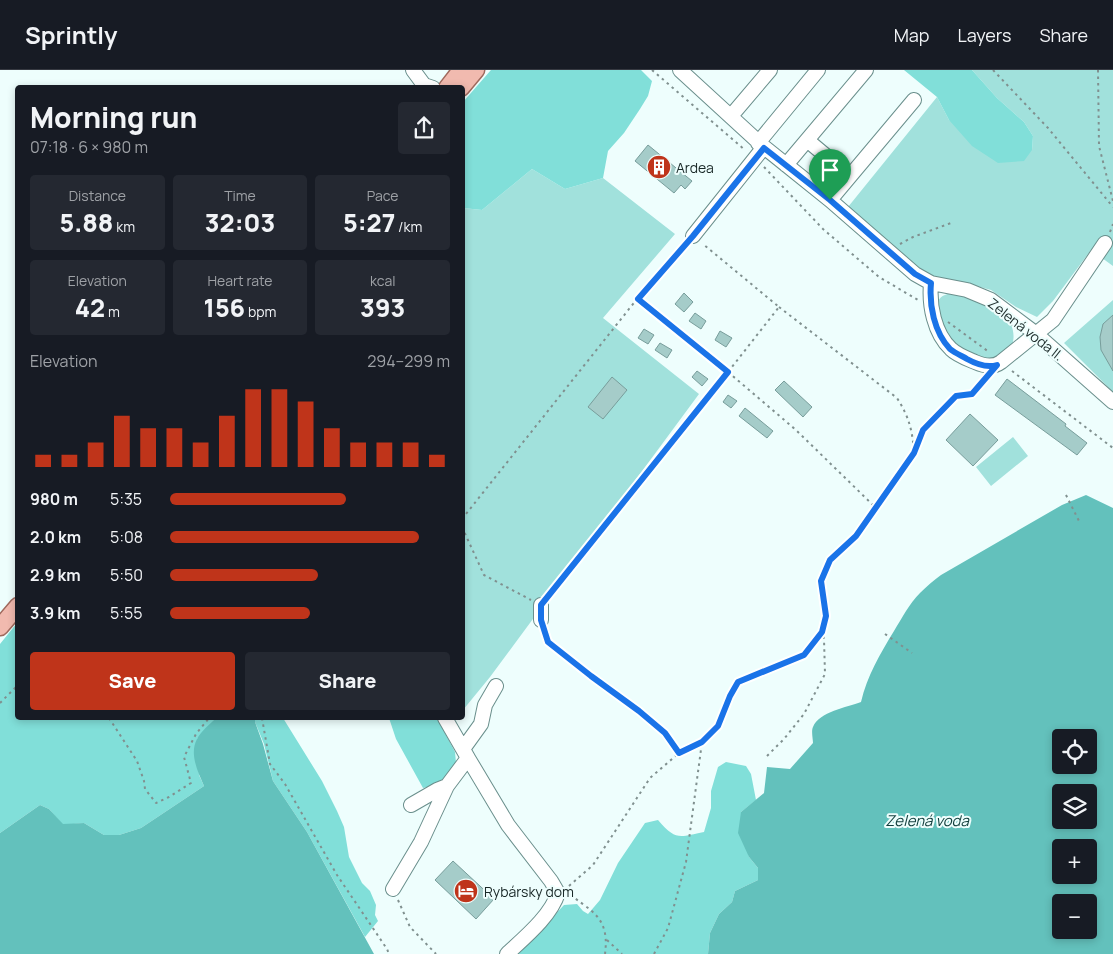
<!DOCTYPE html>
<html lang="en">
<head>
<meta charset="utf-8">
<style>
	:root { --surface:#171b24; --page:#242831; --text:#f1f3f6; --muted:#9ea1a6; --line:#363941; --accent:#bf341a }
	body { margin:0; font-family:Manrope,sans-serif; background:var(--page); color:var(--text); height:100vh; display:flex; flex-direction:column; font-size:19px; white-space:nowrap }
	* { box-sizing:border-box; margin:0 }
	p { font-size:16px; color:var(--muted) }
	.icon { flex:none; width:28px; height:28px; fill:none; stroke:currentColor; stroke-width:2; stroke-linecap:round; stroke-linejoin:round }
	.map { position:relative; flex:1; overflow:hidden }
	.sheet { position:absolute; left:15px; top:15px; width:450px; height:635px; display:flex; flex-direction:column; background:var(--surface); border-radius:5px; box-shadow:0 2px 8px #0003 }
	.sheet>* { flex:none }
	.controls { position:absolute; left:1052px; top:659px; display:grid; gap:10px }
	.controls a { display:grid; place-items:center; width:45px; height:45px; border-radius:5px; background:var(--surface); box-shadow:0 2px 8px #0003; font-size:25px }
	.pin { position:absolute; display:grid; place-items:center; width:42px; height:42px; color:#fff; margin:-51px -21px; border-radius:50% 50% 50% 0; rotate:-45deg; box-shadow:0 0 5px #0007 }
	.pin .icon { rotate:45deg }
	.round { display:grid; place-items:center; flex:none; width:52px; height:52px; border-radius:5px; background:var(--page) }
	.overview { display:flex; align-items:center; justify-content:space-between; height:85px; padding:0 15px }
	h1 { font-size:28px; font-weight:800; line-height:38px }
	.stats { display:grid; grid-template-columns:repeat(3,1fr); gap:8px; height:85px; padding:5px 15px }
	.stats div { display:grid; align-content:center; border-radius:5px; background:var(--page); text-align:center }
	.stats b { font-size:25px; font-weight:800 }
	.stats small { font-size:14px; font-weight:400 }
	.stats p { font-size:14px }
	.chart { height:140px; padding:10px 15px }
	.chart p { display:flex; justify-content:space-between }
	.chart svg { width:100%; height:90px; margin-top:5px; stroke:var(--accent); stroke-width:6 }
	.primary-button { display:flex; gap:10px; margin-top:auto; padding:10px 15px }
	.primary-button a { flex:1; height:58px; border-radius:5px; background:var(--accent); color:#fff; font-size:20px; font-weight:800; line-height:58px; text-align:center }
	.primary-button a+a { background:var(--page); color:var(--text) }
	ul { padding:0 15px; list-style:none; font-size:16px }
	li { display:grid; grid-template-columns:80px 60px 1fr; align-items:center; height:38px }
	li i { height:12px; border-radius:6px; background:var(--accent) }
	header { display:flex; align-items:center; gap:30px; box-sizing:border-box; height:70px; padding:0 25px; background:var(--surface); border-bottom:1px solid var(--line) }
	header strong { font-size:24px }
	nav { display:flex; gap:28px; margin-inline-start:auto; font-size:18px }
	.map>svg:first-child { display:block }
	.green { fill:#a1e1dc }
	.forest { fill:#81dfd9 }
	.water { fill:#63c1bc; fill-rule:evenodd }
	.building { fill:#a5ccc9; stroke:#789d9b }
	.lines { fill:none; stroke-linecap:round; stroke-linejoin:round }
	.minor-casing { stroke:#6a8f8c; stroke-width:16 }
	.major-casing { stroke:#9f695d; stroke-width:19 }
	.path { stroke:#80908f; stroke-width:2; stroke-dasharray:2.5 4; stroke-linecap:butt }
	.minor { stroke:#fff; stroke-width:14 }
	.major { stroke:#f1baaf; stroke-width:16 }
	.route-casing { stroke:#fff; stroke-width:10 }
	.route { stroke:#1a73e8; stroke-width:6 }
	.labels { text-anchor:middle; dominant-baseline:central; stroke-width:4; stroke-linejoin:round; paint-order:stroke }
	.poi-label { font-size:14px; fill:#1a2928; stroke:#eefefd; text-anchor:start }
	.street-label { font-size:14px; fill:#1a2928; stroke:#eefefd }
	.water-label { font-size:15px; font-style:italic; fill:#113e3c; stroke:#eefefd }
</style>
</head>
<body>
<header>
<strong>Sprintly</strong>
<nav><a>Map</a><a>Layers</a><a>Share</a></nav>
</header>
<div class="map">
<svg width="1113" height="884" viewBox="0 0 1113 884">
	<rect width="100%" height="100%" fill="#eefefd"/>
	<path class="green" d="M972,0H1113V196L1091,180L1053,231L1037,247L1016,237L991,220L962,212L928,207L848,137L937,27L949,50L1032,80L1033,66L1024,52L997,28Z
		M532,99L565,119L603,108L675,164L603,248L699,324L490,607L463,640V138L482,140Z
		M953,223C964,225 994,236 1003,243C1012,250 1016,265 1012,275C1010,281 1001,286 996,291L964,283L941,260L938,231C942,225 946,224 953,223Z
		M1113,230V322L1064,273Z
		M1013,367L1028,386L991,416L976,397Z"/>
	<path class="forest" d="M491,0H641L652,11L648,26L640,39L624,63L608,81L603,108L565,119L532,99L482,140L463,138V32Z
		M904,0H972L997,28L1024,52L1033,66L1032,80L1024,91L998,93L972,76L949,50L937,27Z
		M17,553L18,648H216L197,669L199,705L204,716L141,758L119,765H104L84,753L63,755L49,739L40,735L0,763V574Z
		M255,648H283L322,711L337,741L344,757L349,787L362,813L370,821L376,835L375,845L378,851L365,867L307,762L273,711L264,674L255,652Z
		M389,648H437L455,682L456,693L443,718L432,716L423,718L396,669Z
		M726,692L746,696L751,704L756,730L741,742L749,787L758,798V810L735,821L732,832L719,844L710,863L708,884H518L564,835L577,834L583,841L588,844L600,830L618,793L645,753L658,750C676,771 679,767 704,762L711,738V721L718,697Z"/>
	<path class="water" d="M1086,425L1113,438V884H708L710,863L719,844L732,832L735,821L758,810V798L749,787L738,763L741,742L764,723L767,697L790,699L813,673C813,669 811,661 813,657C819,642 847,637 861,632C867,606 880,584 894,561C902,548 909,534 920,523C927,516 934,510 941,505L1062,435ZM1061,668H1089V695H1061ZM1061,722H1089V750H1061ZM1061,778H1089V805H1061ZM1061,832H1089V860H1061Z
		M216,648H255V652L263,674L273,711L307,762L374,884H0V763L40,735L49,739L63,754L84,753L104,765H119L141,758L204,716C198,702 189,684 197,669C201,661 210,654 216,648Z"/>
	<path class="building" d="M648,75L692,111L685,119L681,115L674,123L635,91Z
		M684,223L693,232L684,242L675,234Z
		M695,243L706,251L701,259L689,251Z
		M1113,245V301L1101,280L1100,267L1103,254Z
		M644,259L654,265L648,274L638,268Z
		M720,261L732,268L726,277L715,270Z
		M660,273L672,280L667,288L655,280Z
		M697,301L708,309L702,316L692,307Z
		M612,307L627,320L603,349L588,337Z
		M1007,309L1066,354L1065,356L1087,373L1077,385L995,325Z
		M784,311L812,337L803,347L775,320Z
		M728,325L737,331L731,338L723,332Z
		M745,338L773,361L767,368L739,346Z
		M970,344L998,370L973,396L946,370Z
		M453,791L494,829L476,849L435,810Z"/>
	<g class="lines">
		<g class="minor-casing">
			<path id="minor" d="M413,0L424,15L433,18
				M680,0L764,77L830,130L915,204L931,213L967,220L991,230L1035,263L1113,332
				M731,46L770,0
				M807,70L850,106
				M758,73L818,0
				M786,95L866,0
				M830,130L914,30
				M693,166L764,77
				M931,213C929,235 934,263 951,279C957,285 968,289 975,292C984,296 993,298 1001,292L1053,250L1105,173
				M541,550V535
				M463,679L481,654L485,635L496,616
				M468,688L508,755L551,811L558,823C551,846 524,868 507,884
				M411,735L437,720L447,716
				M393,819L421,772L447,716L468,688L445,648"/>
		</g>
		<g class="major-casing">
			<path id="major" d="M447,18L461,0
				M461,18L476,0
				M0,557L18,536"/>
		</g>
		<path class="path" d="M652,0L745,80
			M993,0L1048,58L1113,137
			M1098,0L1099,76L1113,131
			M764,97L823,159L879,207L918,230
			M1110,162L1113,154
			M900,174L913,167L951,153
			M637,229L728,302L779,237L703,174
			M779,237L897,328C909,347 912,359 914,381
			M948,252L989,282
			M1012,301L1113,378
			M1066,425L1080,453
			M462,449L637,229L685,176
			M462,457L484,505L531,530
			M549,525L728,302L796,360L875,437L914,383L923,360L956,326L972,324L985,309
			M545,563L547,572L591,606L639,641L665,663L679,683
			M885,564L912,583
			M0,633L18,615
			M109,648L137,691L144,711L145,719L156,733L169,727L191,713L184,687L196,664L209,648
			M262,648L270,694L285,714L337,805L387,879L389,884
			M767,686L784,669L804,644L825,604L824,569L822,562
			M569,816L593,795L650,708L679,683L702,672
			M570,826C575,828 579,831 584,835C603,848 608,861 605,884
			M398,830L410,857L436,884
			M607,870L622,884
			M654,884L668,858L686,792L702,672L718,655L729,626L739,612L804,585L822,562L826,546L821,511L830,490L856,466L875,437"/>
		<use href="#minor" class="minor"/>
		<use href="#major" class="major"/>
	</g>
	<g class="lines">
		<g class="route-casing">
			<path id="route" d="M764,78L830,130L915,204L931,213C929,235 934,262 950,279C955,283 962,286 967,289C976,294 987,298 997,295L972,324L956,326L923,360L914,383L856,466L830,490L821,511L826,546L822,562L804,585L738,612L730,626L718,656L702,672L679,683L665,663L639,641L591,606L548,572L541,550V535L728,302L638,229L693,166Z"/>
		</g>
		<use href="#route" class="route"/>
	</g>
	<defs>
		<g id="building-disc" transform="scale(1.25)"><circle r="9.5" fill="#bf341a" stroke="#eefefd"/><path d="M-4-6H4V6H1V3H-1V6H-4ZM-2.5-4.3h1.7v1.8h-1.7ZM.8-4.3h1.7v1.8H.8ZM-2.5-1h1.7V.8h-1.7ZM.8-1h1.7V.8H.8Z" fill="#fff"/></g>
		<g id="hotel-disc" transform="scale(1.25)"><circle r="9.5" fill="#bf341a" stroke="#eefefd"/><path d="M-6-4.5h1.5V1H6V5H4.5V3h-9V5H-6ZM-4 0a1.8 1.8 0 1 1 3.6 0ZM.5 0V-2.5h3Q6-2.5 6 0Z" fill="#fff"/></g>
	</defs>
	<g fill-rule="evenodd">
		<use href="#building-disc" x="659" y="97"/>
		<use href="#hotel-disc" x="466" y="821"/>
	</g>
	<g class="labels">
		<g class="poi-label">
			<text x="676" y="97">Ardea</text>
			<text x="484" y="821">Rybársky dom</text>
		</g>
		<g class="street-label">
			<text transform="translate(1026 259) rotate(38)">Zelená voda II.</text>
		</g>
		<g class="water-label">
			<text x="927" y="750">Zelená voda</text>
		</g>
	</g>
</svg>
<div class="controls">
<a><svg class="icon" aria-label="locate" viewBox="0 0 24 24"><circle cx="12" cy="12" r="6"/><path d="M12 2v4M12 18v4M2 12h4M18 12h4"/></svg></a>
<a><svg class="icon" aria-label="layers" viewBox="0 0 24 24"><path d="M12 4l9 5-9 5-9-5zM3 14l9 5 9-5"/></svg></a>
<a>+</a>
<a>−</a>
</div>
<div class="pin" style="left:830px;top:130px;background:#1e9e55"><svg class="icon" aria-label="arrive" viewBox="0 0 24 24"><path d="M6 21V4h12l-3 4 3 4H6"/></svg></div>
<section class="sheet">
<div class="overview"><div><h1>Morning run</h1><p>07:18 · 6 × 980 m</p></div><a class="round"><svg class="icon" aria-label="share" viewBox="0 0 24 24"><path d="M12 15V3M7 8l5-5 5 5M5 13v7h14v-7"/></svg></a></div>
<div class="stats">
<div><p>Distance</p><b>5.88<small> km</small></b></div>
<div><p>Time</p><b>32:03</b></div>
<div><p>Pace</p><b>5:27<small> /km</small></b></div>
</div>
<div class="stats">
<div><p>Elevation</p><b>42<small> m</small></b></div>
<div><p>Heart rate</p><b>156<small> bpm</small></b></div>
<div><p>kcal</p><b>393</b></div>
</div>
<div class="chart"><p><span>Elevation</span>294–299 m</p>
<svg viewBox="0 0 160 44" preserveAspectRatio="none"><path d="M5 44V38M15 44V38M25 44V32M35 44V19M45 44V25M55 44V25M65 44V32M75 44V19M85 44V6M95 44V6M105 44V12M115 44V25M125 44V32M135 44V32M145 44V32M155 44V38"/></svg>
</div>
<ul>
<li><b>980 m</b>5:35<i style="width:63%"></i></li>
<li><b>2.0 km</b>5:08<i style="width:89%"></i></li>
<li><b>2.9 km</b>5:50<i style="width:53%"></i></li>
<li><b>3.9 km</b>5:55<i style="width:50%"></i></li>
</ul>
<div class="primary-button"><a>Save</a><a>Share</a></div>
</section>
</div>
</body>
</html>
